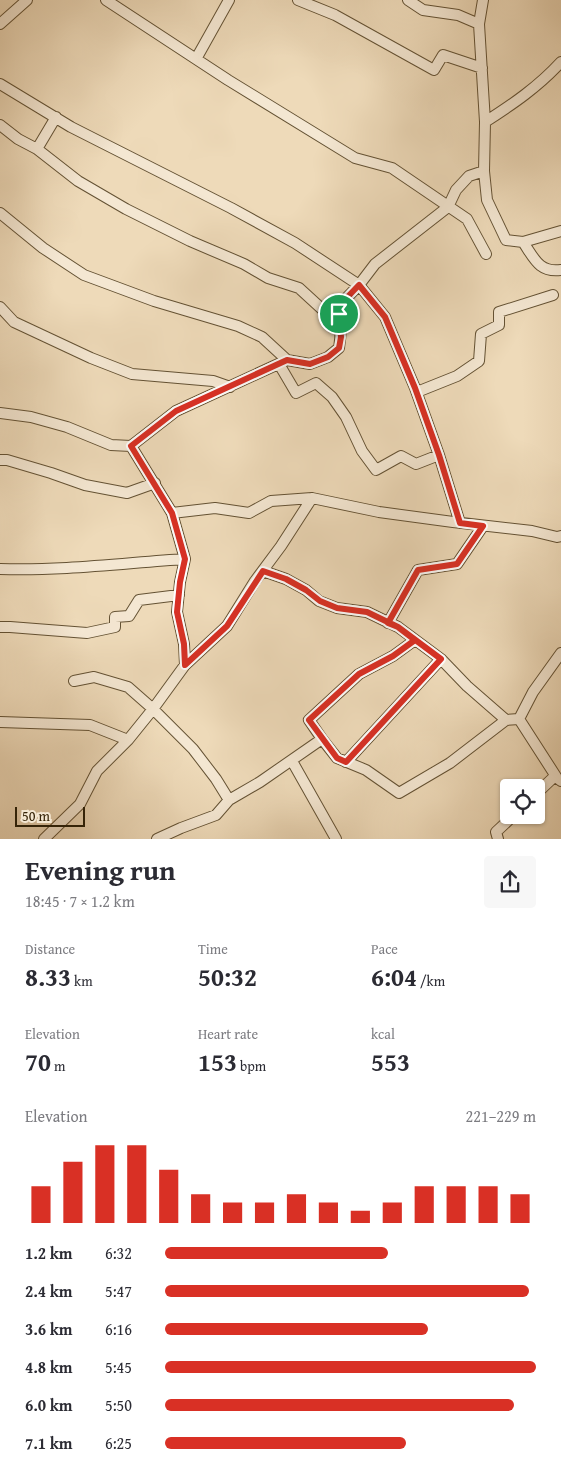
<!DOCTYPE html>
<html lang="en">
<head>
<meta charset="utf-8">
<style>
	:root { --surface:#fff; --page:#f7f7f7; --text:#2b2b33; --muted:#7c7c81; --accent:#d93025 }
	body { margin:0; font-family:"Gentium Book Plus",serif; background:var(--page); color:var(--text); height:100vh; display:flex; flex-direction:column; font-size:19px; white-space:nowrap }
	* { box-sizing:border-box; margin:0 }
	p { font-size:16px; color:var(--muted) }
	.icon { flex:none; width:28px; height:28px; fill:none; stroke:currentColor; stroke-width:2; stroke-linecap:round; stroke-linejoin:round }
	.map { position:relative; height:839px; overflow:hidden }
	.details { display:flex; flex-direction:column; background:var(--surface); flex:1 }
	.details>* { flex:none }
	.controls { position:absolute; left:500px; top:779px; display:grid; gap:10px }
	.controls a { display:grid; place-items:center; width:45px; height:45px; border-radius:5px; background:var(--surface); box-shadow:0 1px 4px #0004; font-size:25px }
	.scale { position:absolute; left:15px; bottom:12px; width:70px; box-sizing:border-box; padding-left:5px; border:2px solid #362408; border-top:0; font-size:14px; line-height:18px; white-space:nowrap; color:#362408; -webkit-text-stroke:4px #f4e7d2; paint-order:stroke }
	.pin { position:absolute; display:grid; place-items:center; width:42px; height:42px; color:#fff; margin:-21px; border:2px solid #fff; border-radius:50%; box-shadow:0 1px 5px #0007 }
	.round { display:grid; place-items:center; flex:none; width:52px; height:52px; border-radius:5px; background:var(--page) }
	.overview { display:flex; align-items:center; justify-content:space-between; height:85px; padding:0 25px }
	h1 { font-size:28px; font-weight:700; line-height:38px }
	.stats { display:grid; grid-template-columns:repeat(3,1fr); gap:8px; height:85px; padding:5px 25px }
	.stats div { display:grid; align-content:center }
	.stats b { font-size:25px; font-weight:700 }
	.stats small { font-size:14px; font-weight:400 }
	.stats p { font-size:14px }
	.chart { height:140px; padding:10px 25px }
	.chart p { display:flex; justify-content:space-between }
	.chart svg { width:100%; height:90px; margin-top:5px; stroke:var(--accent); stroke-width:6 }
	ul { padding:0 25px; list-style:none; font-size:16px }
	li { display:grid; grid-template-columns:80px 60px 1fr; align-items:center; height:38px }
	li i { height:12px; border-radius:6px; background:var(--accent) }
	.map>svg:first-child { display:block }
	.lines { fill:none; stroke-linecap:round; stroke-linejoin:round }
	.minor-casing { stroke:#645234; stroke-width:12 }
	.minor { stroke:#f4e7d2; stroke-width:10 }
	.route-casing { stroke:#fff; stroke-width:10 }
	.route { stroke:#d93025; stroke-width:6 }
</style>
</head>
<body>
<div class="map">
<svg width="561" height="839" viewBox="0 0 561 839">
	<rect width="100%" height="100%" fill="#eedab9"/>
	<filter id="stains"><feTurbulence type="fractalNoise" baseFrequency=".004" numOctaves="4"/><feColorMatrix values="0 0 0 0 .2 0 0 0 0 .09 0 0 0 0 .02 0 0 0 .5 -.17"/></filter>
	<radialGradient id="worn" r=".72"><stop offset=".6" stop-color="#630" stop-opacity="0"/><stop offset="1" stop-color="#630" stop-opacity=".3"/></radialGradient>
	<g class="lines">
		<g class="minor-casing">
			<path id="minor" d="M106,0L228,80L355,158L392,168L467,219L486,254
				M298,0L335,15L434,70L443,55L482,68
				M408,0L423,10L458,15L479,24
				M483,0L479,24L485,122L484,171L487,200L506,240L523,242C534,258 539,273 561,270
				M0,24L27,0
				M196,59L229,0
				M0,84L71,127L231,208L295,243L359,285L385,317L415,388L439,455L460,523
				M56,117L37,149L78,181L126,209L190,241L244,264L268,278L299,288L323,310L339,314
				M485,122C513,104 538,87 561,62
				M0,125L18,139L37,149
				M0,213L43,248L84,275L154,301L238,326L262,337L287,360L310,364L328,357L339,348C341,336 342,320 336,309L359,285L375,264L448,207L456,190L469,176L484,171
				M523,242L561,231
				M0,307L14,322L91,358L132,374L213,381L230,387
				M279,364L296,393L316,383L332,397L346,417L362,451L376,470L401,456L416,464L439,455
				M417,392L457,376L479,361L481,334L499,325V312L553,295
				M0,413L31,417L67,427L111,445L131,446L176,411L287,360
				M0,460H7L51,473L85,485L127,493L155,483
				M172,513L215,508L249,513L271,501L312,498L379,512L453,522L532,531L557,537L561,536
				M0,569C62,571 124,563 185,559
				M263,571L286,579L306,590L319,601L337,608L367,612L398,627L441,659L467,686L506,720
				M388,623L418,570L457,564L483,526
				M0,627H10L87,633L115,627V617L129,616L139,600L179,595
				M185,665L227,626L255,581L281,546L312,498
				M74,681L94,677L128,687L153,709L193,749L216,779L229,800
				M519,719L557,778L561,781
				M0,722L90,725L128,740
				M322,739L309,720L359,674L393,656L415,640
				M292,761L336,839
				M346,762L441,659
				M536,794L555,776
				M44,839L80,804L97,771L128,740L153,709L185,665L184,644L177,612L180,582L185,559L172,513L131,446
				M157,839L181,828L216,815L229,800L260,782L322,739L337,758L366,770L399,793L450,763L506,720L519,719L533,692L561,653
				M498,839L496,832L514,815"/>
		</g>
		<use href="#minor" class="minor"/>
	</g>
	<g class="lines">
		<g class="route-casing">
			<path id="route" d="M339,314L341,337L339,348L328,357L310,364L287,360L176,411L131,446L172,513L185,559L180,582L177,612L184,644L185,665L227,626L263,571L286,579L306,590L320,601L337,608L367,612L398,627L415,640L393,656L359,674L309,720L337,758L346,762L441,659L398,627L388,623L418,570L457,564L483,526L460,523L439,455L415,388L385,317L359,285L336,309L339,314"/>
		</g>
		<use href="#route" class="route"/>
	</g>
	<rect width="100%" height="100%" filter="url(#stains)"/>
	<rect width="100%" height="100%" fill="url(#worn)"/>
</svg>
<div class="controls">
<a><svg class="icon" aria-label="locate" viewBox="0 0 24 24"><circle cx="12" cy="12" r="6"/><path d="M12 2v4M12 18v4M2 12h4M18 12h4"/></svg></a>
</div>
<div class="scale">50 m</div>
<div class="pin" style="left:339px;top:314px;background:#1e9e55"><svg class="icon" aria-label="arrive" viewBox="0 0 24 24"><path d="M6 21V4h12l-3 4 3 4H6"/></svg></div>
</div>
<section class="details">
<div class="overview"><div><h1>Evening run</h1><p>18:45 · 7 × 1.2 km</p></div><a class="round"><svg class="icon" aria-label="share" viewBox="0 0 24 24"><path d="M12 15V3M7 8l5-5 5 5M5 13v7h14v-7"/></svg></a></div>
<div class="stats">
<div><p>Distance</p><b>8.33<small> km</small></b></div>
<div><p>Time</p><b>50:32</b></div>
<div><p>Pace</p><b>6:04<small> /km</small></b></div>
</div>
<div class="stats">
<div><p>Elevation</p><b>70<small> m</small></b></div>
<div><p>Heart rate</p><b>153<small> bpm</small></b></div>
<div><p>kcal</p><b>553</b></div>
</div>
<div class="chart"><p><span>Elevation</span>221–229 m</p>
<svg viewBox="0 0 160 44" preserveAspectRatio="none"><path d="M5 44V26M15 44V14M25 44V6M35 44V6M45 44V18M55 44V30M65 44V34M75 44V34M85 44V30M95 44V34M105 44V38M115 44V34M125 44V26M135 44V26M145 44V26M155 44V30"/></svg>
</div>
<ul>
<li><b>1.2 km</b>6:32<i style="width:60%"></i></li>
<li><b>2.4 km</b>5:47<i style="width:98%"></i></li>
<li><b>3.6 km</b>6:16<i style="width:71%"></i></li>
<li><b>4.8 km</b>5:45<i style="width:100%"></i></li>
<li><b>6.0 km</b>5:50<i style="width:94%"></i></li>
<li><b>7.1 km</b>6:25<i style="width:65%"></i></li>
</ul>
</section>
</body>
</html>
